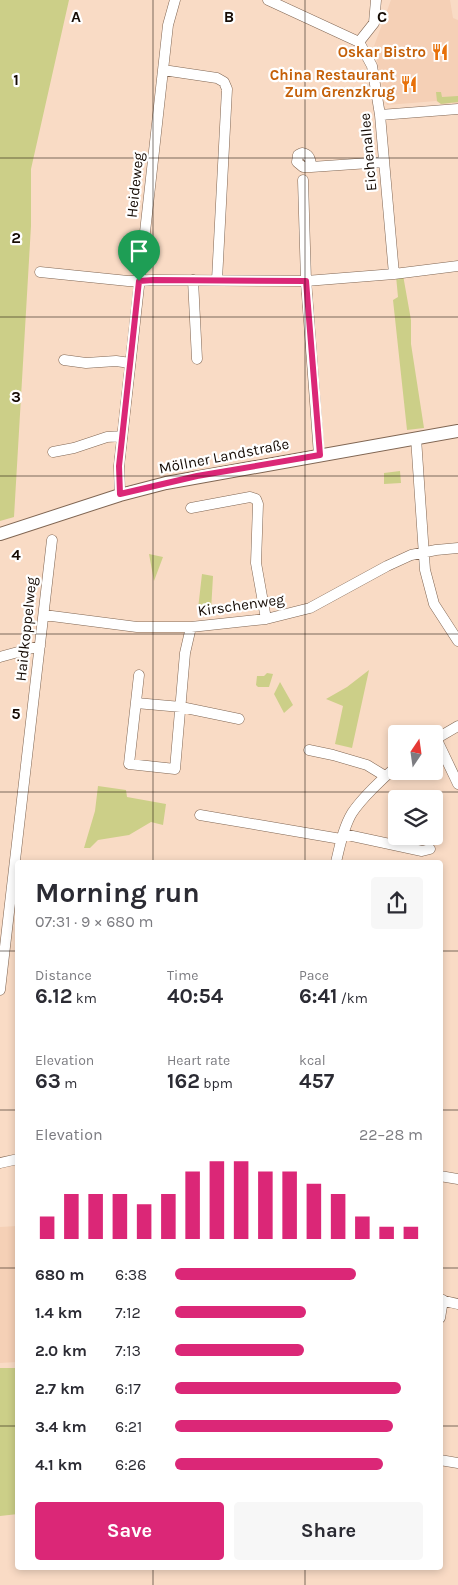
<!DOCTYPE html>
<html lang="en">
<head>
<meta charset="utf-8">
<style>
	:root { --surface:#fff; --page:#f7f7f7; --text:#2b2b33; --muted:#7c7c81; --accent:#db2777 }
	body { margin:0; font-family:Karla,sans-serif; background:var(--page); color:var(--text); height:100vh; display:flex; flex-direction:column; font-size:19px; white-space:nowrap }
	* { box-sizing:border-box; margin:0 }
	p { font-size:16px; color:var(--muted) }
	.icon { flex:none; width:28px; height:28px; fill:none; stroke:currentColor; stroke-width:2; stroke-linecap:round; stroke-linejoin:round }
	.map { position:relative; flex:1; overflow:hidden }
	.side { position:absolute; left:15px; top:860px; width:428px; height:710px; display:flex; flex-direction:column; background:var(--surface); border-radius:5px; box-shadow:0 2px 8px #0003 }
	.side>* { flex:none }
	.needle { width:32px; rotate:13deg }
	.fabs { position:absolute; left:388px; top:725px; display:grid; gap:10px }
	.fabs a { display:grid; place-items:center; width:55px; height:55px; border-radius:5px; background:var(--surface); box-shadow:0 2px 8px #0003; font-size:25px }
	.pin { position:absolute; display:grid; place-items:center; width:42px; height:42px; color:#fff; margin:-51px -21px; border-radius:50% 50% 50% 0; rotate:-45deg; box-shadow:0 0 5px #0007 }
	.pin .icon { rotate:45deg }
	.round { display:grid; place-items:center; flex:none; width:52px; height:52px; border-radius:5px; background:var(--page) }
	.head { display:flex; align-items:center; justify-content:space-between; height:85px; padding:0 20px }
	h1 { font-size:28px; font-weight:700; line-height:38px }
	.figures { display:grid; grid-template-columns:repeat(3,1fr); gap:8px; height:85px; padding:5px 20px }
	.figures div { display:grid; align-content:center }
	.figures b { font-size:21px; font-weight:700 }
	.figures small { font-size:14px; font-weight:400 }
	.figures p { font-size:14px }
	.chart { height:140px; padding:10px 20px }
	.chart p { display:flex; justify-content:space-between }
	.chart svg { width:100%; height:90px; margin-top:5px; stroke:var(--accent); stroke-width:6 }
	.action { display:flex; gap:10px; margin-top:auto; padding:10px 20px }
	.action a { flex:1; height:58px; border-radius:5px; background:var(--accent); color:#fff; font-size:20px; font-weight:700; line-height:58px; text-align:center }
	.action a+a { background:var(--page); color:var(--text) }
	ul { padding:0 20px; list-style:none; font-size:16px }
	li { display:grid; grid-template-columns:80px 60px 1fr; align-items:center; height:38px }
	li i { height:12px; border-radius:6px; background:var(--accent) }
	.map>svg:first-child { display:block }
	.built { fill:#f5d0b6 }
	.green { fill:#cccf88 }
	.lines { fill:none; stroke-linecap:round; stroke-linejoin:round }
	.minor-casing { stroke:#806653; stroke-width:11 }
	.major-casing { stroke:#806653; stroke-width:14 }
	.minor { stroke:#fff; stroke-width:10 }
	.major { stroke:#fff; stroke-width:12 }
	.route-casing { stroke:#fff; stroke-width:10 }
	.route { stroke:#db2777; stroke-width:6 }
	.grid { fill:none; stroke:#160c05; stroke-width:1; stroke-opacity:0.55 }
	.labels { text-anchor:middle; dominant-baseline:central; stroke-width:4.5; stroke-linejoin:round; paint-order:stroke }
	.food-label { font-size:15px; font-weight:bold; fill:#c56008; stroke:#fff; text-anchor:end }
	.street-label { font-size:15px; fill:#160c05; stroke:#fff }
	.grid-label { font-size:16px; text-anchor:middle; font-weight:bold; fill:#160c05; stroke:#fff; stroke-width:4.5; stroke-linejoin:round; paint-order:stroke }
</style>
</head>
<body>
<div class="map">
<svg width="458" height="1585" viewBox="0 0 458 1585">
	<rect width="100%" height="100%" fill="#f9dbc5"/>
	<path class="built" d="M391,0H450L453,18L458,20V103L441,104L436,101L387,105L386,103L374,46Z
		M17,1226V1362L0,1363V1227Z"/>
	<path class="green" d="M0,0H69L31,169V226L14,517L0,521Z
		M436,92H441L442,97L458,96V102L441,104L437,101Z
		M403,275L411,320V344L424,428L407,430L393,300L398,297L396,276Z
		M400,471L401,483L384,484V473Z
		M149,554L163,557L154,581Z
		M202,574L213,576L211,611L198,609Z
		M369,670L352,748L335,744L343,706L326,699L347,687Z
		M267,673L273,674L269,687H258L256,685L257,676H264Z
		M280,682L293,705L284,713L274,694Z
		M98,786L126,790L127,797L166,804L163,825L151,822L129,835L98,840L90,848H84L95,811Z
		M0,1368H17L18,1514L0,1516Z"/>
	<g class="lines">
		<g class="minor-casing">
			<path id="minor" d="M268,0L359,42L372,66L380,115L394,274
				M359,42L374,23L376,0
				M163,70L217,78L224,82L227,89L217,280
				M380,115L458,109
				M311,167C311,160 309,154 302,153L298,155L297,162L303,167H311L384,162
				M303,180L306,281L319,455
				M40,272L128,281L153,280L306,281L394,274L458,266
				M193,280L197,359
				M64,360L86,363L116,361L130,363
				M416,438L425,570L434,604L458,641
				M53,452L74,448L107,437L122,436
				M120,495L119,466L168,25L175,0
				M191,508L250,497L256,499L258,504L256,563L266,619
				M44,615L137,627H191L266,619L310,608L387,566L411,555L436,550L458,548
				M0,657L40,646
				M139,675L129,764L175,769L185,653L191,627
				M136,703L181,707L239,719
				M436,738L458,784
				M434,740L458,726
				M309,750L333,755L367,765L385,776
				M200,815L341,839
				M343,834L422,851L430,849
				M336,862C340,846 343,828 352,813C362,798 383,778 396,767
				M0,990L52,540
				M0,1163L18,1159
				M440,1176L458,1179
				M440,1300L458,1304
				M440,1318L443,1300
				M440,1460L458,1463"/>
		</g>
		<g class="major-casing">
			<path id="major" d="M0,534L120,495L166,483L458,431"/>
		</g>
		<use href="#minor" class="minor"/>
		<use href="#major" class="major"/>
	</g>
	<g class="lines">
		<g class="route-casing">
			<path id="route" d="M153,280L306,281L320,455L197,476L120,494L119,466L139,281Z"/>
		</g>
		<use href="#route" class="route"/>
	</g>
	<path class="grid" d="M153,0V862M305,0V862M0,158H458M0,317H458M0,476H458M0,634H458M0,792H458M0,951H18M440,951H458M0,1110H18M440,1110H458M0,1268H18M440,1268H458M0,1426H18M440,1426H458M153,1568V1585M305,1568V1585"/>
	<defs>
		<g id="restaurant-bare" transform="scale(1.35)"><path d="M-5-6h1v4h1v-4h1v4h1v-4h1v5L-1.5 .5V6h-2V.5L-5-1ZM5-6V6H3V1.5H1.5Q1.5-4 5-6Z" fill="#e8710a" stroke="#fff" stroke-width="2.5" paint-order="stroke"/></g>
	</defs>
	<g fill-rule="evenodd">
		<use href="#restaurant-bare" x="440" y="52"/>
		<use href="#restaurant-bare" x="409" y="84"/>
	</g>
	<g class="labels">
		<g class="food-label">
			<text x="426" y="52">Oskar Bistro</text>
			<text x="395" y="75">China Restaurant<tspan x="395" dy="17">Zum Grenzkrug</tspan></text>
		</g>
		<g class="street-label">
			<text transform="translate(368 152) rotate(-95)">Eichenallee</text>
			<text transform="translate(135 185) rotate(-84)">Heideweg</text>
			<text transform="translate(224 456) rotate(-11)">Möllner Landstraße</text>
			<text transform="translate(241 605) rotate(-8)">Kirschenweg</text>
			<text transform="translate(26 629) rotate(-84)">Haidkoppelweg</text>
		</g>
	</g>
	<g class="grid-label">
		<text x="76" y="22">A</text>
		<text x="229" y="22">B</text>
		<text x="382" y="22">C</text>
		<text x="16" y="85">1</text>
		<text x="16" y="243">2</text>
		<text x="16" y="402">3</text>
		<text x="16" y="560">4</text>
		<text x="16" y="719">5</text>
	</g>
</svg>
<div class="fabs">
<a><svg class="needle" viewBox="-14 -14 28 28"><path d="M0-13l5 13h-10z" fill="#e53935"/><path d="M0 13l5-13h-10z" fill="#7c7c81"/></svg></a>
<a><svg class="icon" aria-label="layers" viewBox="0 0 24 24"><path d="M12 4l9 5-9 5-9-5zM3 14l9 5 9-5"/></svg></a>
</div>
<div class="pin" style="left:139px;top:281px;background:#1e9e55"><svg class="icon" aria-label="arrive" viewBox="0 0 24 24"><path d="M6 21V4h12l-3 4 3 4H6"/></svg></div>
<section class="side">
<div class="head"><div><h1>Morning run</h1><p>07:31 · 9 × 680 m</p></div><a class="round"><svg class="icon" aria-label="share" viewBox="0 0 24 24"><path d="M12 15V3M7 8l5-5 5 5M5 13v7h14v-7"/></svg></a></div>
<div class="figures">
<div><p>Distance</p><b>6.12<small> km</small></b></div>
<div><p>Time</p><b>40:54</b></div>
<div><p>Pace</p><b>6:41<small> /km</small></b></div>
</div>
<div class="figures">
<div><p>Elevation</p><b>63<small> m</small></b></div>
<div><p>Heart rate</p><b>162<small> bpm</small></b></div>
<div><p>kcal</p><b>457</b></div>
</div>
<div class="chart"><p><span>Elevation</span>22–28 m</p>
<svg viewBox="0 0 160 44" preserveAspectRatio="none"><path d="M5 44V33M15 44V22M25 44V22M35 44V22M45 44V27M55 44V22M65 44V11M75 44V6M85 44V6M95 44V11M105 44V11M115 44V17M125 44V22M135 44V33M145 44V38M155 44V38"/></svg>
</div>
<ul>
<li><b>680 m</b>6:38<i style="width:73%"></i></li>
<li><b>1.4 km</b>7:12<i style="width:53%"></i></li>
<li><b>2.0 km</b>7:13<i style="width:52%"></i></li>
<li><b>2.7 km</b>6:17<i style="width:91%"></i></li>
<li><b>3.4 km</b>6:21<i style="width:88%"></i></li>
<li><b>4.1 km</b>6:26<i style="width:84%"></i></li>
</ul>
<div class="action"><a>Save</a><a>Share</a></div>
</section>
</div>
</body>
</html>
